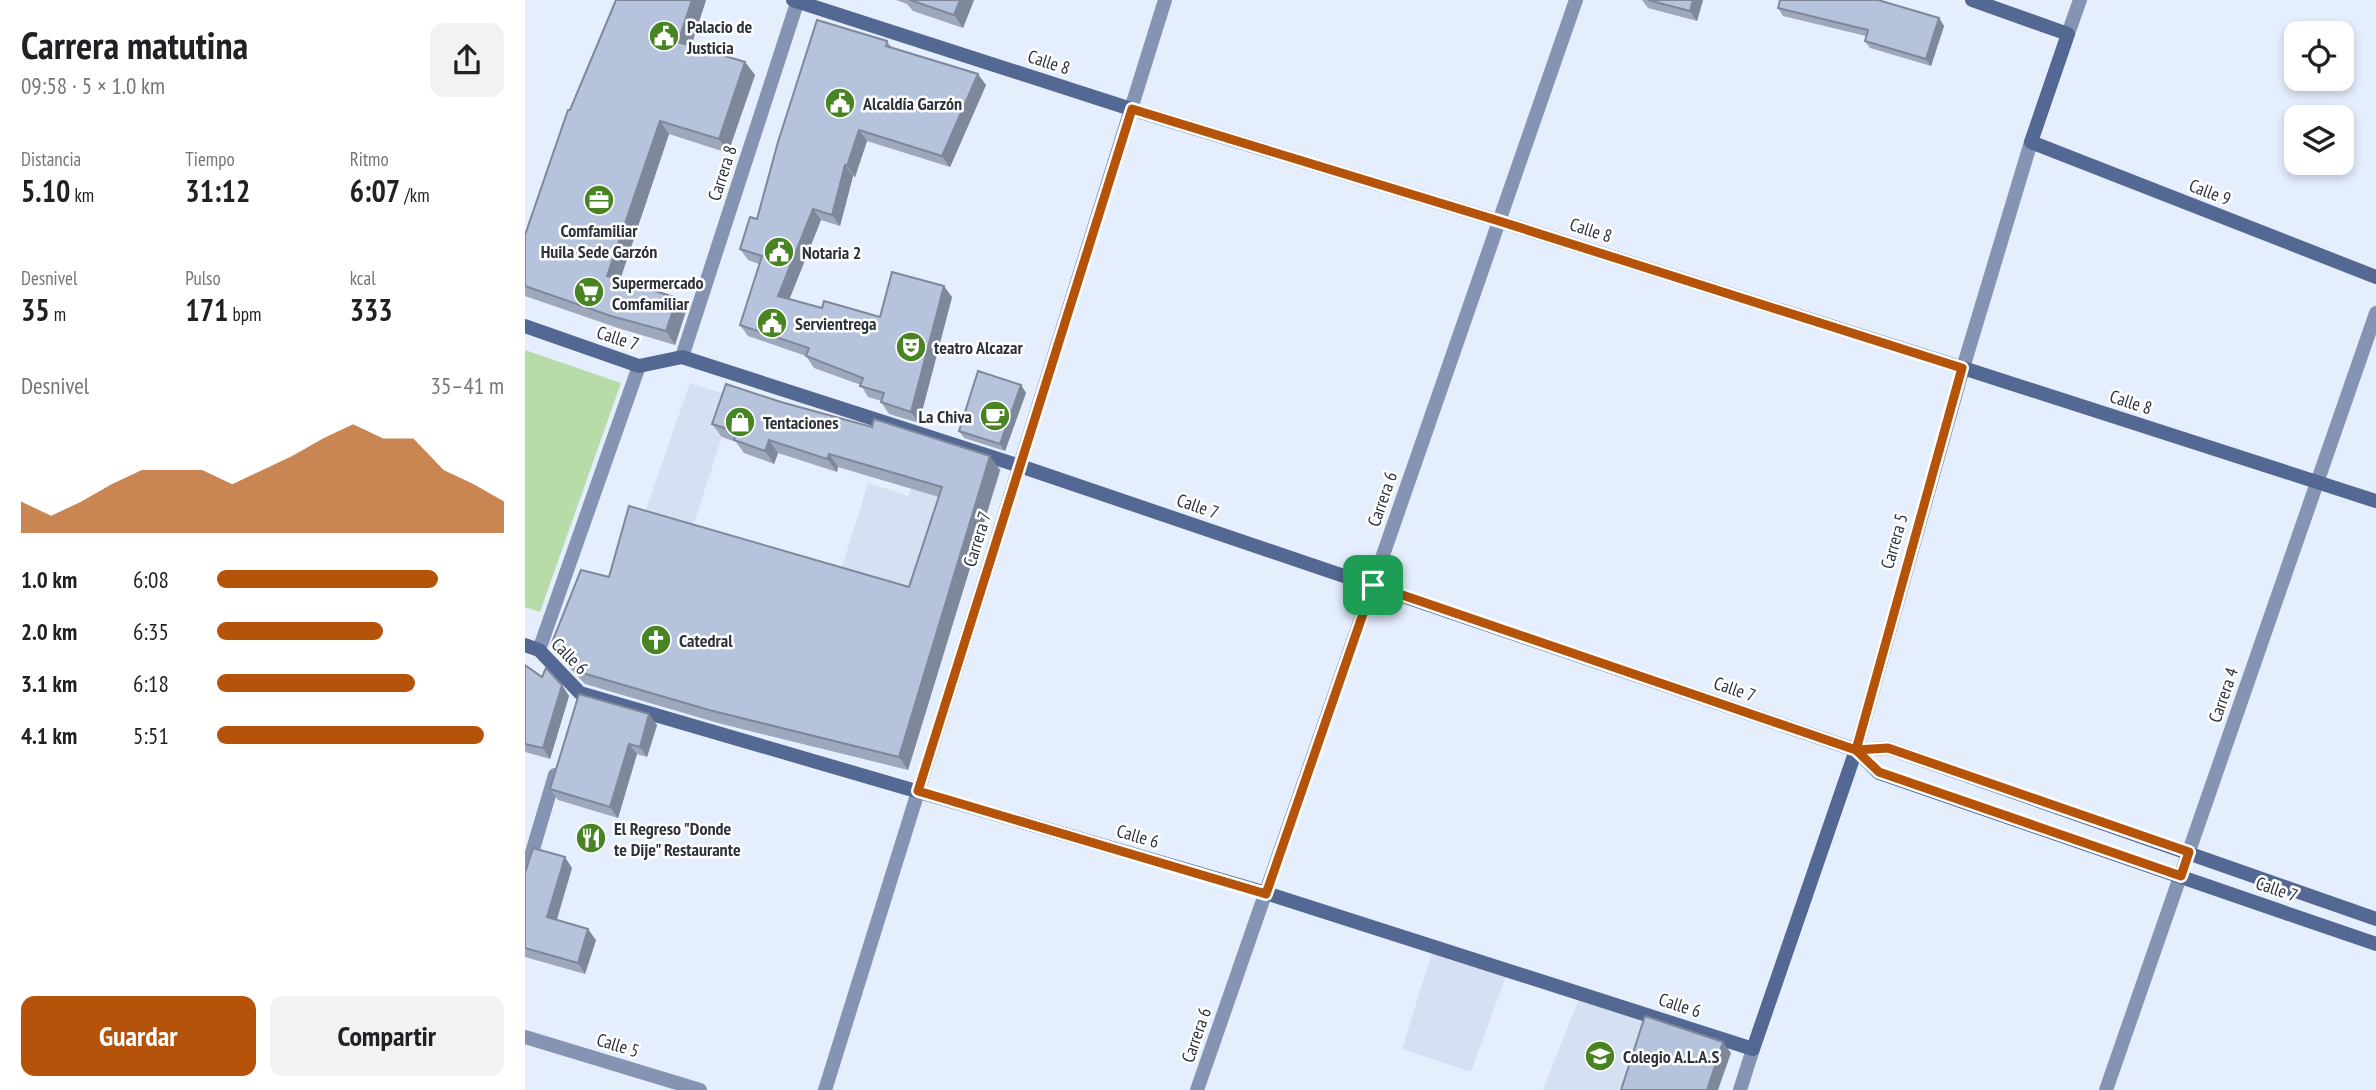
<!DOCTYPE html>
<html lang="es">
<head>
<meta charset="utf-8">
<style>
	:root { --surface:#fff; --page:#f2f2f2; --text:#202124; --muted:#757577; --accent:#b45309 }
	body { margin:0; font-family:"PT Sans Narrow",sans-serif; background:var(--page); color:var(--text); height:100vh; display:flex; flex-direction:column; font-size:26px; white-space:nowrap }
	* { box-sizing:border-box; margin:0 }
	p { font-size:23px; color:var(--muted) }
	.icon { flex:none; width:38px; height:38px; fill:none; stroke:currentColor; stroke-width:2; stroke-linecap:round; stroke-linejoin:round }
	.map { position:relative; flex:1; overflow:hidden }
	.sheet { display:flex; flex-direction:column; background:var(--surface); width:525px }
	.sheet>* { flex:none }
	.fabs { position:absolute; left:1759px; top:21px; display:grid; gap:14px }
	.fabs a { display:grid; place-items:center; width:70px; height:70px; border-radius:14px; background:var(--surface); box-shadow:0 4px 10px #0003; font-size:35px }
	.pin { position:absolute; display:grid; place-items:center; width:60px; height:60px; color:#fff; margin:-30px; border-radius:14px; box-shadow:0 4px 10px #0006 }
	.round { display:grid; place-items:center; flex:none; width:74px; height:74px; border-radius:14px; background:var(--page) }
	.summary { display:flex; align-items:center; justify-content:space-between; height:119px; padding:0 21px }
	h1 { font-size:38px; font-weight:700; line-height:52px }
	.stats { display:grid; grid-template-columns:repeat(3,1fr); gap:10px; height:119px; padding:7px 21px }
	.stats div { display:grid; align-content:center }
	.stats b { font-size:30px; font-weight:700 }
	.stats small { font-size:19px; font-weight:400 }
	.stats p { font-size:19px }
	.chart { height:196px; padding:14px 21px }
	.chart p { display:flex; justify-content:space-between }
	.chart svg { width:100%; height:126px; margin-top:7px; fill:var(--accent); opacity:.7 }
	.button { display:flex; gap:14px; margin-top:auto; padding:14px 21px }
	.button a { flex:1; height:80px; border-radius:14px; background:var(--accent); color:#fff; font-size:28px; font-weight:700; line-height:80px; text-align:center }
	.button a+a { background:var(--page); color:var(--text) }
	ul { padding:0 21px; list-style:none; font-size:23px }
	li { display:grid; grid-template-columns:112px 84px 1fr; align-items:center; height:52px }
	li i { height:18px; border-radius:9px; background:var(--accent) }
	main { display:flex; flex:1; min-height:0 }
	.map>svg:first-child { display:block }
	.built { fill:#d5e0f2 }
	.green { fill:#b8dca8 }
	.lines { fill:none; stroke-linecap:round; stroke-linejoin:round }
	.street { stroke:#8494b2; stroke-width:14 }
	.secondary { stroke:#536993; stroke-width:14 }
	.wall { fill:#9da8bd }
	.shaded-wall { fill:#7f889a }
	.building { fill:#b6c3dc; stroke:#7f889a; stroke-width:2 }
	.route-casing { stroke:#fff; stroke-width:14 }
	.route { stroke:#b45309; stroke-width:9 }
	.labels { text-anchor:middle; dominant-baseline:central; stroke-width:5; stroke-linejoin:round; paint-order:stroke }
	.poi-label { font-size:18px; font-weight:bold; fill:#2d323c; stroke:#fff; text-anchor:start }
	.street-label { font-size:18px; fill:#2d323c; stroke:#fff }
</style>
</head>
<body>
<main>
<section class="sheet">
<div class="summary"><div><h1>Carrera matutina</h1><p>09:58 · 5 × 1.0 km</p></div><a class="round"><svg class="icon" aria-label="share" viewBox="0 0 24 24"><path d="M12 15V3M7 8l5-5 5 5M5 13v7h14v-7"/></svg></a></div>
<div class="stats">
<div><p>Distancia</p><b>5.10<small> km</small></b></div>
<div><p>Tiempo</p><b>31:12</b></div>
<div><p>Ritmo</p><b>6:07<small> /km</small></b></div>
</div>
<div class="stats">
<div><p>Desnivel</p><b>35<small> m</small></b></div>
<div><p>Pulso</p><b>171<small> bpm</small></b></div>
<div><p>kcal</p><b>333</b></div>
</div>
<div class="chart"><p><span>Desnivel</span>35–41 m</p>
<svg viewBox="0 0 160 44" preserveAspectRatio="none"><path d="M0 44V33L10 38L20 33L30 27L40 22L50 22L60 22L70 27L80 22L90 17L100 11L110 6L120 11L130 11L140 22L150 27L160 33V44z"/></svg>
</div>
<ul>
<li><b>1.0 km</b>6:08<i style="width:77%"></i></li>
<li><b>2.0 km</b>6:35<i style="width:58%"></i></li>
<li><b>3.1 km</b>6:18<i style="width:69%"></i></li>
<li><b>4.1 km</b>5:51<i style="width:93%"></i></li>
</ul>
<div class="button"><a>Guardar</a><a>Compartir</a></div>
</section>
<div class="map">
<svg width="1851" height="1090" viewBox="0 0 1851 1090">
	<rect width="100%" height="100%" fill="#e5eefd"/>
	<path class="built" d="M165,383L210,397L167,529L119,515Z
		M399,444L477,467L460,522L417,509L386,590L316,570L343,483L383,496Z
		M907,952L981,976L946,1072L877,1049Z
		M1054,998L1129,1022L1107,1090H1018Z"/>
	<path class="green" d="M0,350L96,383L15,612L0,607Z"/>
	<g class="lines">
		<path class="street" d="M1543,34L1555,0
			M157,357L273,0
			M14,650L114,366
			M1331,750L1438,368L1506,142
			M0,876L30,775
			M0,1037L175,1090
			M300,1090L640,0
			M672,1090L1051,0
			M1215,1090L1228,1049
			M1581,1090L1851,313"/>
		<path class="secondary" d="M268,0L606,109L974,221L1438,368L1851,501
			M1447,0L1543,34L1506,142L1851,277
			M0,326L114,366L157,357L495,466L1331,750L1363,748L1851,919
			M0,645L14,650L55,693L741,893L1228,1049L1331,750
			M1331,750L1354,773L1851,944"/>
	</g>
	<path class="wall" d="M91,0H181L166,46L220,62L230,75L203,153L144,134L95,280L152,298L161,311L150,345L96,329L0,296V235L45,110Z
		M371,0H449L438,28L388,11L382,4Z
		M1117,0H1178L1172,21L1123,8Z
		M1253,8L1414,18L1419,26L1406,66L1345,48L1340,41L1341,36L1258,16Z
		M362,41L367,48L461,85L425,167L342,141L330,177L328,176L315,226L296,220L264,299L297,308L355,317L427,297L394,423L364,414L356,402L357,401L343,397L336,385L289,368L281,356L223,336L215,325L234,264L223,260L215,249L232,219Z
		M496,385L501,393L480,451L439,438L434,431Z
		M256,402L475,470L383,770L193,723L60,684L36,659L26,645L84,577L384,587L414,497L313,467L312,472L253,453L249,464L219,453L211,442L197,437L187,424Z
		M0,665L17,677L37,685L44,696L25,759L0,752Z
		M124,714L132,725L122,757L112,754L93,818L33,800L25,789Z
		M47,868L32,920L71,940L60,974L0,957V873Z"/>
	<path class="shaded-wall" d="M167,0H181L163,56L153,42Z
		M435,0H449L438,28L429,15Z
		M1168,0H1178L1172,21L1165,11Z
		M1414,18L1419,26L1406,66L1401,59Z
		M220,62L230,75L203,153L194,139Z
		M453,74L461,85L425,167L417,156Z
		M135,121L144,134L92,289L82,276Z
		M334,130L342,141L330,177L322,166Z
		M320,165L328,176L315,226L307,215Z
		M288,209L296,220L261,308L253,296Z
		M419,286L427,297L394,423L386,412Z
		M152,298L161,311L150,345L141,331Z
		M496,385L501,393L480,451L475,444Z
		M244,440L253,453L249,464L240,451Z
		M304,454L313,467L312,472L302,459Z
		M465,456L475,470L383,770L374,757Z
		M37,685L44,696L25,759L18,748Z
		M124,714L132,725L122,757L115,747Z
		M104,744L112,754L93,818L85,807Z
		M40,857L47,868L29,928L22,917Z
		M63,929L71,940L60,974L53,963Z
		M1198,1042L1206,1053L1193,1090H1182Z"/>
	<path class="building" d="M91,0H167L153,42L220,62L194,139L135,121L82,276L152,298L141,331L86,316L0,286V235L43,110H45Z
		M385,0H435L429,15Z
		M1123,0H1168L1165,11Z
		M1255,0H1353L1414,18L1401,59L1340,41L1343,30L1253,8Z
		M292,20L362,41L361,46L453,74L417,156L334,130L322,166L320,165L307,215L288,209L253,296L297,308L299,301L355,317L367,272L419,286L386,412L356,402L359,393L335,386L338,378L281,356L284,348L215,325L237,256L215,249L225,217L232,219L253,142Z
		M453,371L496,385L475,444L434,431Z
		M201,384L256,402L347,427L349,419L465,456L374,757L184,710L51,671L26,645L56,570L84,577L104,506L384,587L417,487L304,454L302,459L244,440L240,451L209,440L212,432L187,424Z
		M0,665L17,677L21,668L37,685L18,748L0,744Z
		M54,694L124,714L115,747L104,744L85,807L25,789Z
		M8,848L40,857L22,917L63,929L53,963L0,948V873Z
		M1120,1016L1198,1042L1182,1090H1096Z"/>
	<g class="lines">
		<g class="route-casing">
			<path id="route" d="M848,585L741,894L393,791L607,109L974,221L1437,368L1331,750L1363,748L1664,852L1656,876L1354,772L1331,750L848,585"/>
		</g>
		<use href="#route" class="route"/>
	</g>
	<defs>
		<g id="civic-disc" transform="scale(1.575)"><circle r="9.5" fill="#488522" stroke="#fff"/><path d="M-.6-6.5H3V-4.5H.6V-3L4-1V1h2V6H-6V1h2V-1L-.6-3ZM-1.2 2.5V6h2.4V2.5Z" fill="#fff"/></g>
		<g id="office-disc" transform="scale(1.575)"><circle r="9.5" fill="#488522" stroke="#fff"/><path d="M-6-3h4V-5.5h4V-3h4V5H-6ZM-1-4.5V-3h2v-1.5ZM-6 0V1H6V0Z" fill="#fff"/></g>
		<g id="supermarket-disc" transform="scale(1.575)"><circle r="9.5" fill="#488522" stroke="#fff"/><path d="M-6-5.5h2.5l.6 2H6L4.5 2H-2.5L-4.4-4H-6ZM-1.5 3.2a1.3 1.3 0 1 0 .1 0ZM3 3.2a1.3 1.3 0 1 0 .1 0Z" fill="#fff"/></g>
		<g id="theatre-disc" transform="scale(1.575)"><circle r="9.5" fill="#488522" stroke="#fff"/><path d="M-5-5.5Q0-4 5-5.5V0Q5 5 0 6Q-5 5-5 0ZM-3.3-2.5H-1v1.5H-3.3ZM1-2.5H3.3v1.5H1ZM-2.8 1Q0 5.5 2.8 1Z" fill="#fff"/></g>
		<g id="cafe-disc" transform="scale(1.575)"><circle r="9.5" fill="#488522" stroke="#fff"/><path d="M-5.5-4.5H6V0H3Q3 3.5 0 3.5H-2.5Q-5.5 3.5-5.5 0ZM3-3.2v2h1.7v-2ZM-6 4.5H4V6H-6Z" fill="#fff"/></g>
		<g id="shop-disc" transform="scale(1.575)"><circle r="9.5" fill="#488522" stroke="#fff"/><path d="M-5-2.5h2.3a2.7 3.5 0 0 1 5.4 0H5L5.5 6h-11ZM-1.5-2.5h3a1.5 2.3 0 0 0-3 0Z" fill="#fff"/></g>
		<g id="church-disc" transform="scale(1.575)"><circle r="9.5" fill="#488522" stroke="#fff"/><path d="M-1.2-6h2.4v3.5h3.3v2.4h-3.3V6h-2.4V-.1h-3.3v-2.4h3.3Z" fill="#fff"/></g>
		<g id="restaurant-disc" transform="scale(1.575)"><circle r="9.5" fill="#488522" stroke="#fff"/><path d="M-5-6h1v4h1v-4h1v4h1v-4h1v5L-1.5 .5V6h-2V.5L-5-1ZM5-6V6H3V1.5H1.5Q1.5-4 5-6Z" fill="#fff"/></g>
		<g id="university-disc" transform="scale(1.575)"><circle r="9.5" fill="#488522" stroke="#fff"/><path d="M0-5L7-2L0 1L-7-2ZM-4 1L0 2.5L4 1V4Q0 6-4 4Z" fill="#fff"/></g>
	</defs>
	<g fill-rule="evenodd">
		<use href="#civic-disc" x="139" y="36"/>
		<use href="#civic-disc" x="315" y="103"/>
		<use href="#office-disc" x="74" y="200"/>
		<use href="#civic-disc" x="254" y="252"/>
		<use href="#supermarket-disc" x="64" y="292"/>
		<use href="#civic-disc" x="247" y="323"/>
		<use href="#theatre-disc" x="386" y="347"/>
		<use href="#cafe-disc" x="470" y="416"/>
		<use href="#shop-disc" x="215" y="422"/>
		<use href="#church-disc" x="131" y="640"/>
		<use href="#restaurant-disc" x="66" y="838"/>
		<use href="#university-disc" x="1075" y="1056"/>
	</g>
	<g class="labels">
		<g class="poi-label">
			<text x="162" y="26">Palacio de<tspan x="162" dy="21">Justicia</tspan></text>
			<text x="338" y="103">Alcaldía Garzón</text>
			<text x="74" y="230" text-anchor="middle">Comfamiliar<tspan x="74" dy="21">Huila Sede Garzón</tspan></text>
			<text x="277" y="252">Notaria 2</text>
			<text x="87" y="282">Supermercado<tspan x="87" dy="21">Comfamiliar</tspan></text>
			<text x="270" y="323">Servientrega</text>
			<text x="409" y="347">teatro Alcazar</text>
			<text x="447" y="416" text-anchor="end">La Chiva</text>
			<text x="238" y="422">Tentaciones</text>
			<text x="154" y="640">Catedral</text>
			<text x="89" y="828">El Regreso "Donde<tspan x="89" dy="21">te Dije" Restaurante</tspan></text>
			<text x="1098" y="1056">Colegio A.L.A.S</text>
		</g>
		<g class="street-label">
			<text transform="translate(524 62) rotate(18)">Calle 8</text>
			<text transform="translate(197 173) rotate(-72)">Carrera 8</text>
			<text transform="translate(1685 192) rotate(21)">Calle 9</text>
			<text transform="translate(1066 230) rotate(18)">Calle 8</text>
			<text transform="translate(93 338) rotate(18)">Calle 7</text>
			<text transform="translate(1606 402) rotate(18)">Calle 8</text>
			<text transform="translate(857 499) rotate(-71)">Carrera 6</text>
			<text transform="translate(673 506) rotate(19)">Calle 7</text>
			<text transform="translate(452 539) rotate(-73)">Carrera 7</text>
			<text transform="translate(1369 541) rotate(-74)">Carrera 5</text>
			<text transform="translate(45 656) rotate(45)">Calle 6</text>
			<text transform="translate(1210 689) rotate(19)">Calle 7</text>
			<text transform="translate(1698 695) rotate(-71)">Carrera 4</text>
			<text transform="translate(613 836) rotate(16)">Calle 6</text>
			<text transform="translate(1752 889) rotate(19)">Calle 7</text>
			<text transform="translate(1155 1005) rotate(18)">Calle 6</text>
			<text transform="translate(671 1035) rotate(-71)">Carrera 6</text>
			<text transform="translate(93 1045) rotate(17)">Calle 5</text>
		</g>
	</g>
</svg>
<div class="fabs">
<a><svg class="icon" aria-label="locate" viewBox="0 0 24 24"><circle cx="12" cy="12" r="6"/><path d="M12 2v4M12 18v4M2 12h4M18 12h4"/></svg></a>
<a><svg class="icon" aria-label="layers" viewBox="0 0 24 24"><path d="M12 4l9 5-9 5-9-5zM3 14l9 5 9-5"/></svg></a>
</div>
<div class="pin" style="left:848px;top:585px;background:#1e9e55"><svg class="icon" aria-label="arrive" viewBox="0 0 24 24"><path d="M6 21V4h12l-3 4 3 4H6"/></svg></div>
</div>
</main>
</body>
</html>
